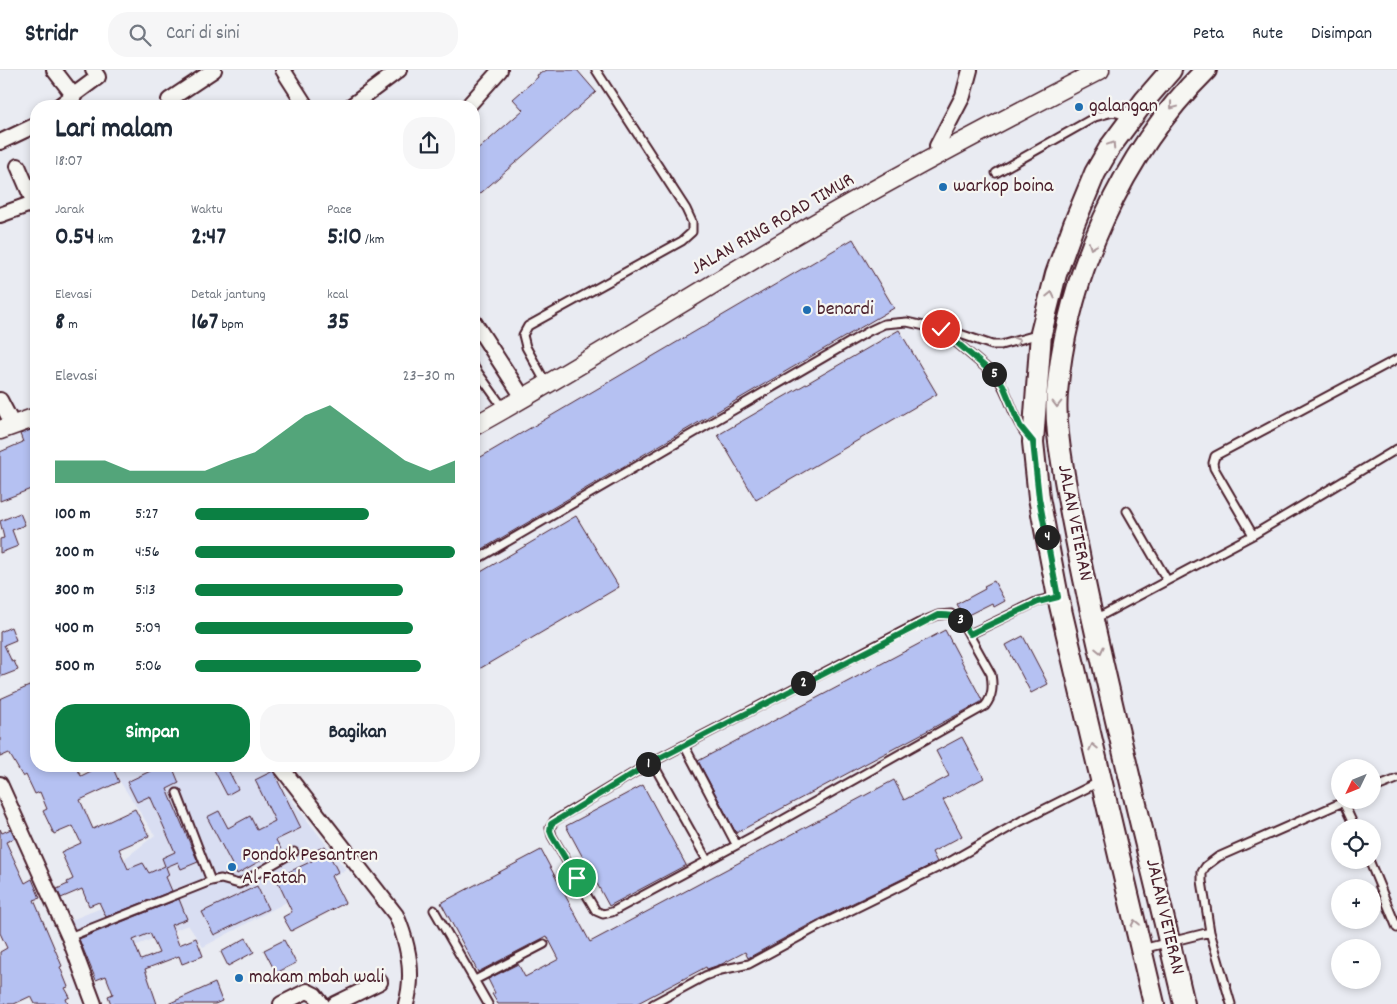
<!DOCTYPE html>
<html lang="id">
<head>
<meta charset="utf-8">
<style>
	:root { --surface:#fff; --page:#f6f6f7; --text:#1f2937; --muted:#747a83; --line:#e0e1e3; --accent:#0b8043 }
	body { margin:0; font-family:Dekko,sans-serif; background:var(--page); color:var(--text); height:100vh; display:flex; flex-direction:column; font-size:19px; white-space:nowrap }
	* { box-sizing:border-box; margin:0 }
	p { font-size:16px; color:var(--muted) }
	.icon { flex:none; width:28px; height:28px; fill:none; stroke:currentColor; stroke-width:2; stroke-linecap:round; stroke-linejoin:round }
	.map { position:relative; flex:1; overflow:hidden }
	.details { position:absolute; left:30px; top:30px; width:450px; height:672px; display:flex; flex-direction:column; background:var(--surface); border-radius:20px; box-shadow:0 2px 8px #0003 }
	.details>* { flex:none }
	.needle { width:32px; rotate:227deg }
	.buttons { position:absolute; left:1331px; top:689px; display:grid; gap:10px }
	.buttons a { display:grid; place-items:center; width:50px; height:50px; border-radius:50%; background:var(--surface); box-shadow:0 2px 8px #0003; font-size:25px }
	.pin { position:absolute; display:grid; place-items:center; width:42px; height:42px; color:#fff; margin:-21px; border:2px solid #fff; border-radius:50%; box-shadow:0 1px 5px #0007 }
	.km { position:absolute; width:25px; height:25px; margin:-12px; border-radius:50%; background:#222; color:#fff; font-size:14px; line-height:25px; text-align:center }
	.round { display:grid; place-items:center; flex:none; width:52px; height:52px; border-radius:20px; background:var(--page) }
	.headline { display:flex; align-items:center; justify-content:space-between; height:85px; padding:0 25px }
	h1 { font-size:28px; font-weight:800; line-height:38px }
	.metrics { display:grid; grid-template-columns:repeat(3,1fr); gap:8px; height:85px; padding:5px 25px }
	.metrics div { display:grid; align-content:center }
	.metrics b { font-size:25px; font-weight:800 }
	.metrics small { font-size:14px; font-weight:400 }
	.metrics p { font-size:14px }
	.chart { height:140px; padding:10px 25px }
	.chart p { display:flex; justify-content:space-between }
	.chart svg { width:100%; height:90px; margin-top:5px; fill:var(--accent); opacity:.7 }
	.action { display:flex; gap:10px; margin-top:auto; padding:10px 25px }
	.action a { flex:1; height:58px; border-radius:20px; background:var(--accent); color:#fff; font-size:20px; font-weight:800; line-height:58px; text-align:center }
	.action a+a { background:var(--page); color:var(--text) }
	ul { padding:0 25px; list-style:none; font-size:16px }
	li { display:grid; grid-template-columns:80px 60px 1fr; align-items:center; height:38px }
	li i { height:12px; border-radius:6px; background:var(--accent) }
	header { display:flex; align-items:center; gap:30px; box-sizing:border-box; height:70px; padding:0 25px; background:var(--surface); border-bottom:1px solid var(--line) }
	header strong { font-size:24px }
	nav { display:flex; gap:28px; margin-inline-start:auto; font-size:18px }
	.search { width:350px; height:45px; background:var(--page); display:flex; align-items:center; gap:12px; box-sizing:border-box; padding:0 18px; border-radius:20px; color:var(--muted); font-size:19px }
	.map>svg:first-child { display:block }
	.built { fill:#d9def2 }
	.building { fill:#b5c1f2; stroke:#4a1f2b; fill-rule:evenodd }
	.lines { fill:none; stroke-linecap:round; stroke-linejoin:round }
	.service-casing { stroke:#4a1f2b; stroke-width:11 }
	.minor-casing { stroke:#4a1f2b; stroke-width:18 }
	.tertiary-casing { stroke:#4a1f2b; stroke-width:21 }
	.secondary-casing { stroke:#4a1f2b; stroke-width:24 }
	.service { stroke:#f6f6f2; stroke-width:7 }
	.minor { stroke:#f6f6f2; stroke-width:14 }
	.tertiary { stroke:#f6f6f2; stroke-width:18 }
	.secondary { stroke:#f6f6f2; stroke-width:20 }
	.oneway { stroke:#a99598 }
	.route-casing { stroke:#fff; stroke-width:10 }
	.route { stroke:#0b8043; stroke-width:6 }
	.poi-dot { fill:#1f6fb2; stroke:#f6f6f2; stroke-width:2 }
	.labels { text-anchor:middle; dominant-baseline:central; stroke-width:4.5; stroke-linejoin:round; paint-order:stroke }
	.poi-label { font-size:20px; fill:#4a1f2b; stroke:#f6f6f2; text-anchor:start }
	.street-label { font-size:20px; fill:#4a1f2b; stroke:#f6f6f2 }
</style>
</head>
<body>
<header>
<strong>Stridr</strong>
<div class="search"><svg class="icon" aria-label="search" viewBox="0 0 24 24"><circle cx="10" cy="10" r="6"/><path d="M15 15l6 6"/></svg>Cari di sini</div>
<nav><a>Peta</a><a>Rute</a><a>Disimpan</a></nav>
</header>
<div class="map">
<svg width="1397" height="934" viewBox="0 0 1397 934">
	<rect width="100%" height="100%" fill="#e9ebf2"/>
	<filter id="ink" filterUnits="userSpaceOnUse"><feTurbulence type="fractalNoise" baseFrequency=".02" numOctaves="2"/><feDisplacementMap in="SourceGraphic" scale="10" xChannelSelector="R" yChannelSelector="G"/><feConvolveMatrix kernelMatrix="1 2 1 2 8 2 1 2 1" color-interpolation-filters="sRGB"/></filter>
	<g filter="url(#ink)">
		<path class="built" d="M115,696H265L346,800L203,877L188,855L84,896L64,853L126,828L118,794L155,765L111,698Z"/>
		<path class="building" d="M547,0H577L596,22L474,129V83L523,40L513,29L538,7L537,5Z
			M853,169L894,238L474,484V391Z
			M899,260L937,324L756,430L718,365Z
			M36,358V417L0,431V382L23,372L20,364Z
			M20,443L25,455L12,460L18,476L0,483V469L4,468L0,451Z
			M576,446L619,517L474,602V506Z
			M994,511L1005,531L994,537L992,533L964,547L957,534L985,519L984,516Z
			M11,557L16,570L4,575L12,592L14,591L18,600L0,607V562Z
			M945,560L982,630L981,632L736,763L698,691Z
			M1023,566L1048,614L1031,623L1006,575Z
			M36,613V696H76L81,706L101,696H112L119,712L80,730L93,759L135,739L149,766L119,779L128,799L143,793L149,803L165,796L162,788L175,782L150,726L137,732L127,712L161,696H172L179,713L167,719L198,792L181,799L178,792L166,797L169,805L166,807L172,821L106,847L99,832L89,836L82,819L61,828L57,819L68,814L67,812L73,809L61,782L81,773L73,756L54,764L43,741L47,739L40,722L35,724L26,705L23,707L9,683L0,687V629Z
			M962,667L984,708L943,730L962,766L932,782L937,792L818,850L748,888L745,882L722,894L707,899L706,897L636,934H498L492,924L495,923L488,909L518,894L525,907L559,889L547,866L478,902L441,833L541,780L590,872L894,710L904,730L949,706L936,681Z
			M220,696H226L238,719L227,725L214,700Z
			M273,701L301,758L276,770L281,779L237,804L207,747L219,741L228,758L250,746L257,760L275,751L255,710Z
			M643,715L686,795L609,836L566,756Z
			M0,759L2,763L11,759L15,768L6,772L25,813L32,809L40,828L34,830L62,896L60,897L68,917L65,918L70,927L66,929L68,934H35L31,926L14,934H0V882L7,878L0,863Z
			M325,776L338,802L331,806L345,833L291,861L283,847L292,842L276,808L312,791L308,784Z
			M257,816L268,839L214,865L202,842Z
			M179,829L187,849L171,855L179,875L196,868L203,886L182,894L179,886L145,899L157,934H111L108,926L113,924L106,906L96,910L79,869ZM150,863L159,883L141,890L133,870Z
			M246,868L254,882L228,896L221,882Z
			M284,870L296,893L276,903L264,880Z
			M215,913L222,931L215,934H168Z"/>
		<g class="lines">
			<g class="service-casing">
				<path id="service" d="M996,103L1095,47L1113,42L1131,47
					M943,261L997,307C1011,326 1013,352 1030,369
					M474,297L504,339
					M547,315L526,277L523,265L528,256L682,171L692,162V152L686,139L596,0
					M1127,441L1167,510
					M1253,465L1214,398L1213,393L1215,386L1397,289
					M474,491L869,261L884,254L907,252L960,264L992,275H1001L1040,264
					M951,544L963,554L991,604C993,616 993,626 985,636L770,757L612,842L603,844L596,841L552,766L550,758L554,751L652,692L919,553L938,545Z
					M1095,549L1253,465L1397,379
					M970,564L1038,531L1055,527
					M684,675L736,774
					M652,692L707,790
					M1372,719L1397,709
					M177,723L211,811
					M1369,790L1397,858
					M434,840L488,934
					M69,867L211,811L221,809L239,814L294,782
					M1142,879L1210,862
					M475,910L544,874
					M653,934L705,906L721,900L749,894L821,855L951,791L1021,751L1101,711
					M1231,934L1210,862L1202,811V802L1206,796L1218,787L1343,732L1355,758"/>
			</g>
			<g class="minor-casing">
				<path id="minor" d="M54,0L74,26
					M283,0L306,36
					M169,30L214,0
					M59,36L98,7L93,0
					M351,36L399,0
					M468,36L500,0
					M0,72L36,55
					M939,83L937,76L963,26L970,0
					M18,96L34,133
					M0,145L36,132
					M474,252L524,329
					M0,330L13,355
					M280,696L396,845C408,873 415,904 406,934
					M0,714L69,867L94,934
					M281,934L307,921L315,925L322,934
					M335,934L380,912"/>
			</g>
			<g class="tertiary-casing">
				<path id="tertiary" d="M474,356C581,297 683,231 788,169C890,109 995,54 1100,0
					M0,360L36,347"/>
			</g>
			<g class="secondary-casing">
				<path id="secondary" d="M1154,934L1058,527L1039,428L1033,372L1041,263L1056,204L1074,154L1095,103L1110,77L1145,30L1171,0
					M1184,934C1151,792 1114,651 1084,509C1076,470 1068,431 1062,392C1058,369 1055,346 1057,323C1067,206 1122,83 1206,0"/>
			</g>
			<use href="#service" class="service"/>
			<use href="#minor" class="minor"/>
			<use href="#tertiary" class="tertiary"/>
			<use href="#secondary" class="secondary"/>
		</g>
		<defs><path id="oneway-chevron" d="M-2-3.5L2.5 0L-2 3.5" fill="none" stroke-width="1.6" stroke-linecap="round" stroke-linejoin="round" transform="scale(1.25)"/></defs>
		<g class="oneway">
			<use href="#oneway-chevron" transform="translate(1173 36) rotate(127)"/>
			<use href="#oneway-chevron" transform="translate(1112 75) rotate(-56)"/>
			<use href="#oneway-chevron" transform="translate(1092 176) rotate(111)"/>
			<use href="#oneway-chevron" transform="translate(1051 225) rotate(-77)"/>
			<use href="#oneway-chevron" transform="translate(1017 271) rotate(-18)"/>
			<use href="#oneway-chevron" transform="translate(1057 334) rotate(90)"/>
			<use href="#oneway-chevron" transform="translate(1100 580) rotate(77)"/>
			<use href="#oneway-chevron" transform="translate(1093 677) rotate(-103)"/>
			<use href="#oneway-chevron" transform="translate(1135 853) rotate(-103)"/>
		</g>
	</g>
	<g class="lines" filter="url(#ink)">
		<g class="route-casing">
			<path id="route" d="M577,808L552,766L550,761L551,754L652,692L938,545C958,544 959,548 970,564L1038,532L1058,527L1039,428L1033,372L1020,356L1003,315L997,307L941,259"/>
		</g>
		<use href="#route" class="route"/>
	</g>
	<g class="poi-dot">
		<circle cx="1079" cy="37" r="5"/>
		<circle cx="943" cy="117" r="5"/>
		<circle cx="807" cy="240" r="5"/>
		<circle cx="232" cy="797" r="5"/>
		<circle cx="239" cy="908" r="5"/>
	</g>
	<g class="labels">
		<g class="poi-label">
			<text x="1089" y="37">galangan</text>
			<text x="953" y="117">warkop boina</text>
			<text x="817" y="240">benardi</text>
			<text x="242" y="786">Pondok Pesantren<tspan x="242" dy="23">Al Fatah</tspan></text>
			<text x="249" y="908">makam mbah wali</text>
		</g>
		<g class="street-label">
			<text transform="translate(773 155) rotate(-30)">JALAN RING ROAD TIMUR</text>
			<text transform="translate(1074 453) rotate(79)">JALAN VETERAN</text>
			<text transform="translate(1164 847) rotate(77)">JALAN VETERAN</text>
		</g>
	</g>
</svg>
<div class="buttons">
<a><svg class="needle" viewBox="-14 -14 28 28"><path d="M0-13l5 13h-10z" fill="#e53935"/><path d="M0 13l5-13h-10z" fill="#747a83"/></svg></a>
<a><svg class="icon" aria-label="locate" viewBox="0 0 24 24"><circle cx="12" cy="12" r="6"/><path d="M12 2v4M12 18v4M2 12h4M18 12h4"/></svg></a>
<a>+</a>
<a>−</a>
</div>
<div class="pin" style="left:577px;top:808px;background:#1e9e55"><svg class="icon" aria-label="arrive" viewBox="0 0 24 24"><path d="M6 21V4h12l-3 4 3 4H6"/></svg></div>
<div class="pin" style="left:941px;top:259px;background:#d93025"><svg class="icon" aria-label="check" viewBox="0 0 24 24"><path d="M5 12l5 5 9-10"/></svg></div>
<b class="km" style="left:648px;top:694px">1</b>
<b class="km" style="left:803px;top:613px">2</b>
<b class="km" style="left:960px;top:550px">3</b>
<b class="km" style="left:1047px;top:467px">4</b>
<b class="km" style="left:994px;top:304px">5</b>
<section class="details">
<div class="headline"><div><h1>Lari malam</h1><p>18:07</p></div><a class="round"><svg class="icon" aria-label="share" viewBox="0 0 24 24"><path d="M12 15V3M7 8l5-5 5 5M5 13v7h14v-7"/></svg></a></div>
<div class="metrics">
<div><p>Jarak</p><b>0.54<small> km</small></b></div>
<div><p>Waktu</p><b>2:47</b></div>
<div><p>Pace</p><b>5:10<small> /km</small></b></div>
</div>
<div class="metrics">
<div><p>Elevasi</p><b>8<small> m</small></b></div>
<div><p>Detak jantung</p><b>167<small> bpm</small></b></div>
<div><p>kcal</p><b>35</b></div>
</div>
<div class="chart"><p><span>Elevasi</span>23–30 m</p>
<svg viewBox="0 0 160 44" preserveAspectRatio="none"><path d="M0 44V33L10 33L20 33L30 38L40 38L50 38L60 38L70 33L80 29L90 20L100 11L110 6L120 15L130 24L140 33L150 38L160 33V44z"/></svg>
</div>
<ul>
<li><b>100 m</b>5:27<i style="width:67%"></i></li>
<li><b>200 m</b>4:56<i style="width:100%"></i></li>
<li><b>300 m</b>5:13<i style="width:80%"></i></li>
<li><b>400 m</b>5:09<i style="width:84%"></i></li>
<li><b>500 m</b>5:06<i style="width:87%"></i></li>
</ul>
<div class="action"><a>Simpan</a><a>Bagikan</a></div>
</section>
</div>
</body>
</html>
